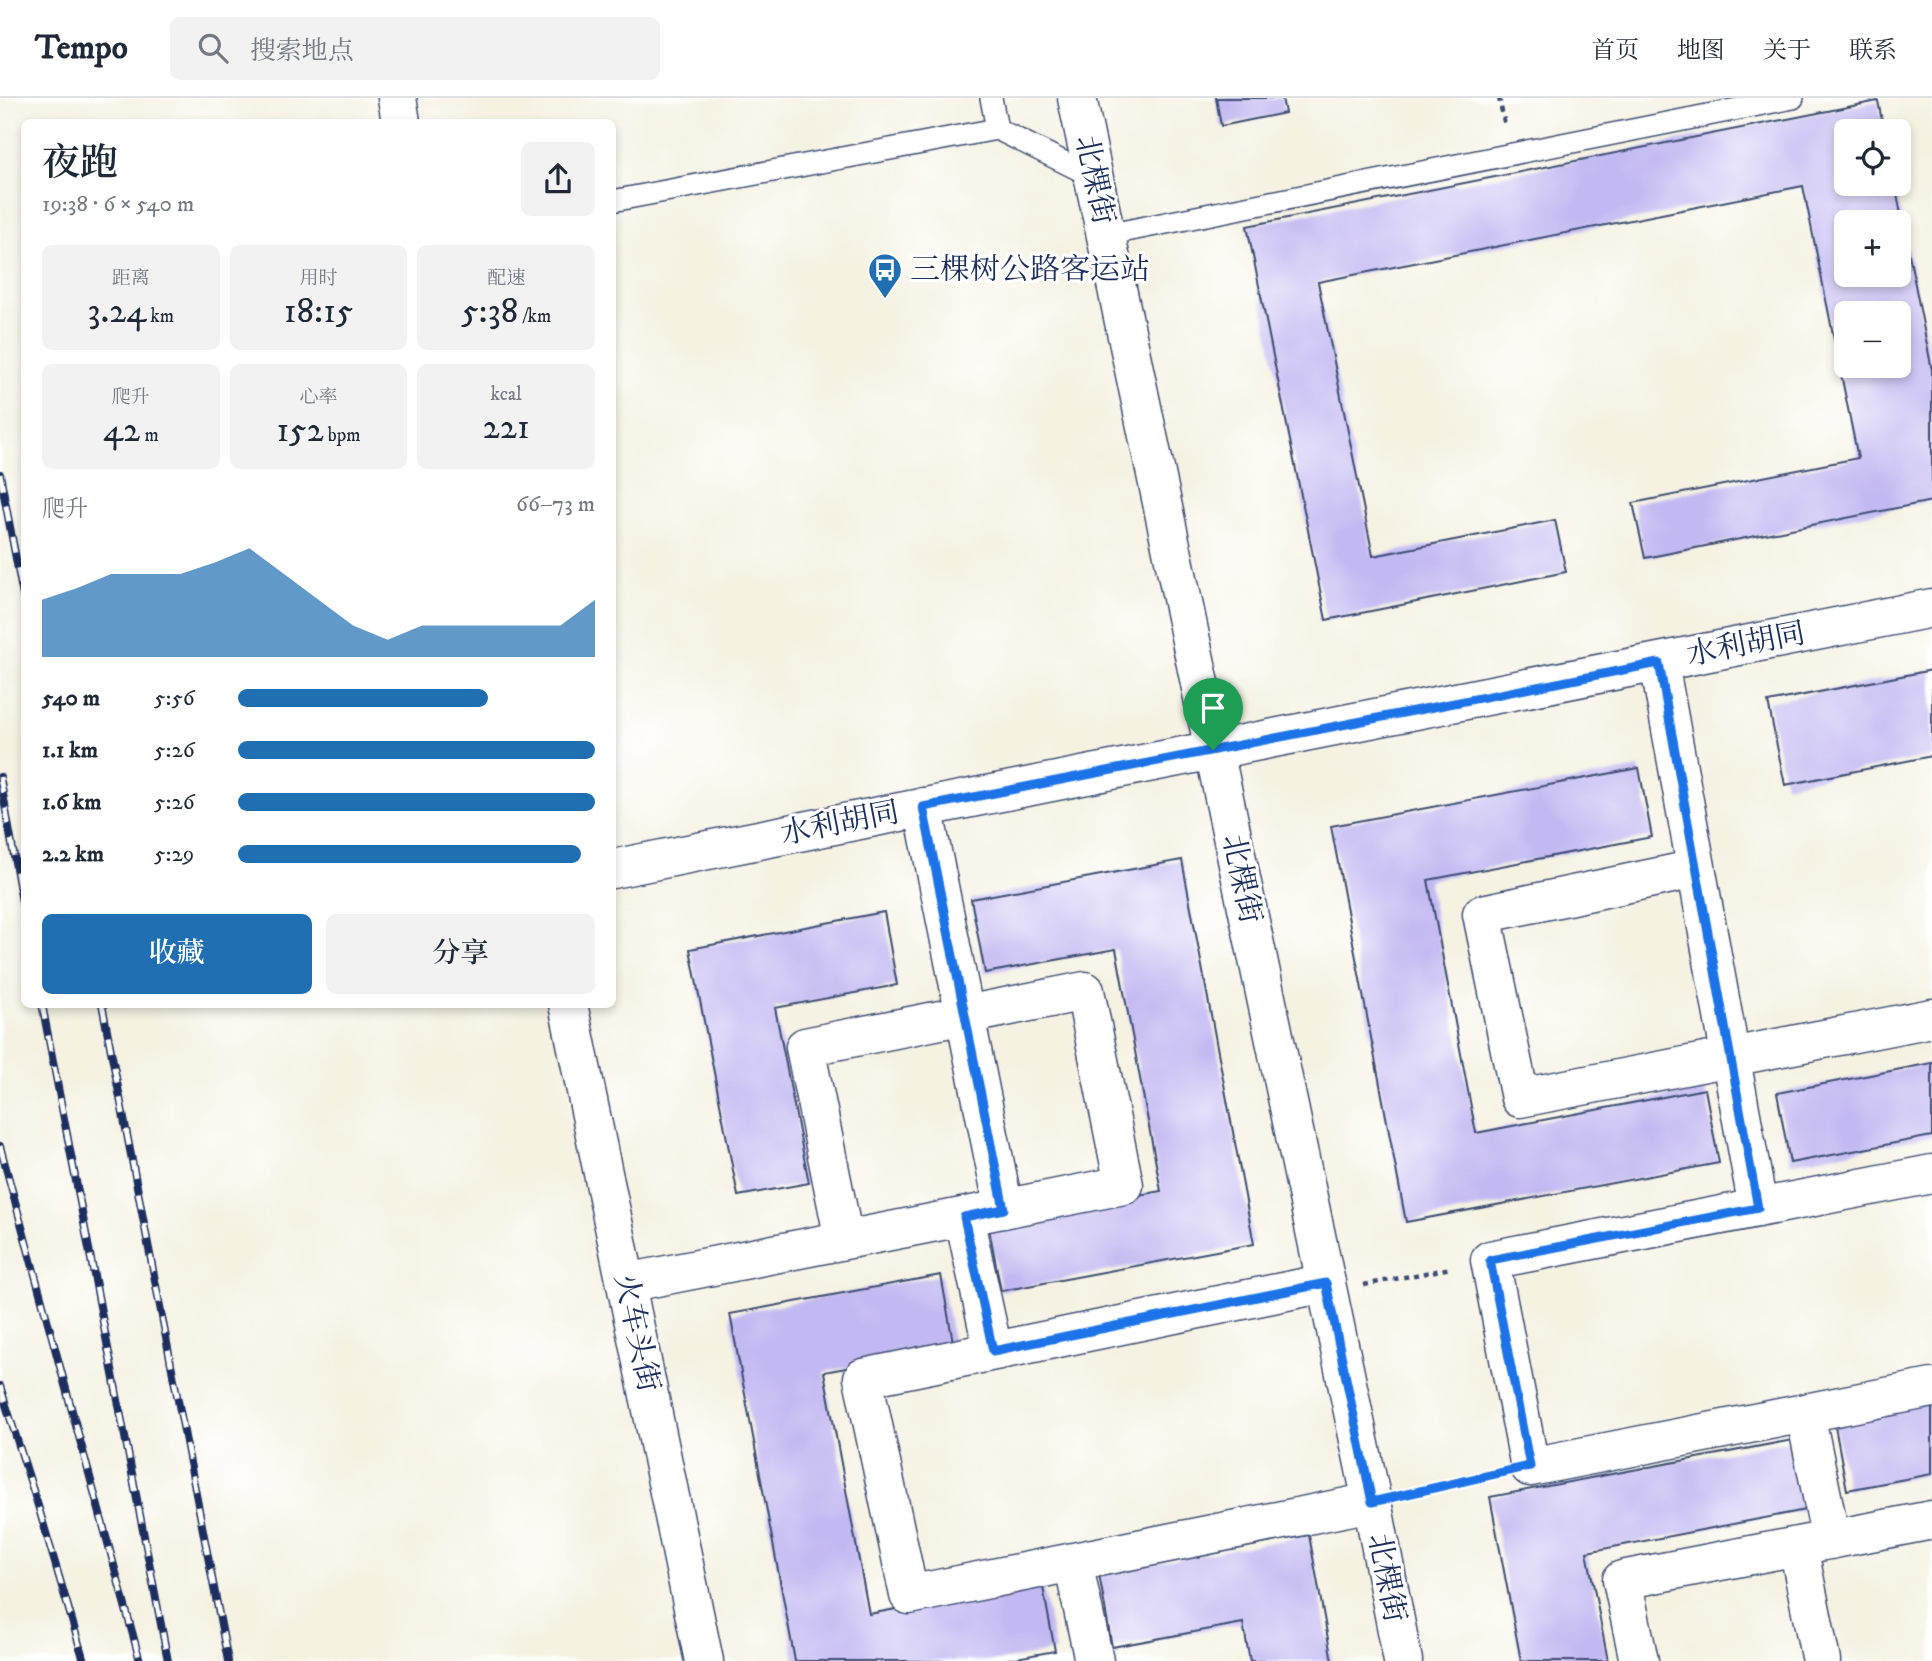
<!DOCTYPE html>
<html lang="zh">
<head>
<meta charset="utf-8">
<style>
	:root { --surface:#fff; --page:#f2f2f3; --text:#1f2937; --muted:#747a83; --line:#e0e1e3; --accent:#1f6fb2 }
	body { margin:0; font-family:"IM FELL DW Pica","Noto Serif SC",serif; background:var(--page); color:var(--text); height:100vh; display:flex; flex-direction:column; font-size:26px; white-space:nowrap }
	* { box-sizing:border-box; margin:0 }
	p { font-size:23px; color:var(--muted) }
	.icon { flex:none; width:38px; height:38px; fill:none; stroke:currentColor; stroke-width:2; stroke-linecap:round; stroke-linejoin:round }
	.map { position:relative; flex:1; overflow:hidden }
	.sheet { position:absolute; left:21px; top:21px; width:595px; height:889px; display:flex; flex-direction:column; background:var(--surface); border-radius:10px; box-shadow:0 4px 10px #0003 }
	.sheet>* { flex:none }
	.tools { position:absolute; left:1834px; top:21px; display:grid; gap:14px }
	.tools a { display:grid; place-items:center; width:77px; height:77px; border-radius:10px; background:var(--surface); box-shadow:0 4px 10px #0003; font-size:35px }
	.pin { position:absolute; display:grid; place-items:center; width:60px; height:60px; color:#fff; margin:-72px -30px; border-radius:50% 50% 50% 0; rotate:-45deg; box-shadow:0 0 7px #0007 }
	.pin .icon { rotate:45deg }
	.round { display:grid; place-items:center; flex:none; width:74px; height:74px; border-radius:10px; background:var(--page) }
	.overview { display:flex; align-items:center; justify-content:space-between; height:119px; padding:0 21px }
	h1 { font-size:38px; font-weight:600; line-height:52px }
	.metrics { display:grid; grid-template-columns:repeat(3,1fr); gap:10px; height:119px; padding:7px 21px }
	.metrics div { display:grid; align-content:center; border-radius:10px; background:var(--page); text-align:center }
	.metrics b { font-size:35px; font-weight:600 }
	.metrics small { font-size:19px; font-weight:400 }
	.metrics p { font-size:19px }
	.chart { height:196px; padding:14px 21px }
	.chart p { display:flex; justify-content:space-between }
	.chart svg { width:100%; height:126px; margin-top:7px; fill:var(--accent); opacity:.7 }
	.primary-button { display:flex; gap:14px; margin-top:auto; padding:14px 21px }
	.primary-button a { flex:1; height:80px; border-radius:10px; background:var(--accent); color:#fff; font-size:28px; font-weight:600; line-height:80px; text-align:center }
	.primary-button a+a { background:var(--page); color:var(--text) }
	ul { padding:0 21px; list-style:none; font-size:23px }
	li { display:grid; grid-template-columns:112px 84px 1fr; align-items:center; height:52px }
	li i { height:18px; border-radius:9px; background:var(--accent) }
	header { display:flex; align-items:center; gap:42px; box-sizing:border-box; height:98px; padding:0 35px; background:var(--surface); border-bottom:2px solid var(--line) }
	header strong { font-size:33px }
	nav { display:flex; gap:38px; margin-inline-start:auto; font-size:24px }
	.search { width:490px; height:63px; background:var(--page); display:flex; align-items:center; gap:18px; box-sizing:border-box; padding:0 24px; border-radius:10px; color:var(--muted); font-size:26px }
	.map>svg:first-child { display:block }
	.building { fill:#c3b9f2; fill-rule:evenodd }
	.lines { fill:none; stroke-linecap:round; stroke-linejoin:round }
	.service-casing { stroke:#3c4c72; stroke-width:24 }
	.minor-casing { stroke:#3c4c72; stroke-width:41 }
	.tertiary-casing { stroke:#3c4c72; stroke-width:41 }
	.path { stroke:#3c4c72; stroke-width:4.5; stroke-dasharray:5 5; stroke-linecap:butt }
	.service { stroke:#fff; stroke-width:21 }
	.minor { stroke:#fff; stroke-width:38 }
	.tertiary { stroke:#fff; stroke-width:38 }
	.rail-casing { stroke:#1b2f5e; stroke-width:8 }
	.rail { stroke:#fff; stroke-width:5; stroke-dasharray:16; stroke-linecap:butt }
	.route-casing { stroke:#fff; stroke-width:14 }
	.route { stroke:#1a73e8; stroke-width:9 }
	.labels { text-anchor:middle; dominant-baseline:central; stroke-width:6; stroke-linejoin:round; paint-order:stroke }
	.street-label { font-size:30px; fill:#1b2f5e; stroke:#fff }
	.poi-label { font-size:30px; fill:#1b2f5e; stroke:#fff; text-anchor:start }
</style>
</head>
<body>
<header>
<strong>Tempo</strong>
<div class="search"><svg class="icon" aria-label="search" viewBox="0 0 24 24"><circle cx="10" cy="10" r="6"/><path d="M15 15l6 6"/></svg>搜索地点</div>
<nav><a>首页</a><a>地图</a><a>关于</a><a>联系</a></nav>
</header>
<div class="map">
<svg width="1932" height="1563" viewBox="0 0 1932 1563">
	<rect width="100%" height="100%" fill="#fff"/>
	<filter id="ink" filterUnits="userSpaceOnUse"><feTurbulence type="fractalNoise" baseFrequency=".0143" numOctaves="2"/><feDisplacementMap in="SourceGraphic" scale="14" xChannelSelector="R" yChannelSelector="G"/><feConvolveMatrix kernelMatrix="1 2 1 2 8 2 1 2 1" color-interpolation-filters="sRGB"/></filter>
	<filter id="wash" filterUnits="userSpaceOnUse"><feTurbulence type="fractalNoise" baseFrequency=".00686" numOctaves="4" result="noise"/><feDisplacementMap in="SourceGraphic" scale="28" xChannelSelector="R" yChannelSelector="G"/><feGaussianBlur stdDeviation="1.57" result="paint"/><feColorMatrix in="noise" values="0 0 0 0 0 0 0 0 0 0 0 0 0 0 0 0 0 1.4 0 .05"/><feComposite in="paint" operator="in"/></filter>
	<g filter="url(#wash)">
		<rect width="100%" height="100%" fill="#f5f2e2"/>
		<g id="blocks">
			<path class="building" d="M1216,0H1282L1285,15L1221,28Z
				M1878,3L1884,33H1846V86H1895L1932,272V403L1645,460L1633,405L1858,360L1803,88L1318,184L1373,458L1555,422L1566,474L1326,522L1247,128ZM1846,124H1899V177H1846ZM1846,215H1899V268H1846Z
				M1932,572V658L1785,687L1768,604Z
				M1639,670L1652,739L1428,782L1476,1035L1705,991L1719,1065L1406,1124L1331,728Z
				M1182,762L1254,1146L1001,1193L988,1125L1161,1093L1116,851L985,875L971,801Z
				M884,814L897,887L775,910L809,1085L738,1098L690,851Z
				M1932,965V1038L1790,1065L1777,995Z
				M941,1177L954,1250L824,1274L869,1516L1042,1484L1055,1553L999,1563H795L730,1216Z
				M1932,1300V1376L1847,1392L1833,1318Z
				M1798,1341L1811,1411L1587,1454L1608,1563H1521L1490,1399Z
				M1309,1437L1332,1563H1250L1243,1525L1112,1549L1099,1476Z"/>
		</g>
	</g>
	<g filter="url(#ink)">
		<use href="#blocks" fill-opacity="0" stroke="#3c4c72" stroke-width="2"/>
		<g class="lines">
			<g class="service-casing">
				<path id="service" d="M991,0L997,31
					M612,103L997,31L1094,79
					M1106,137L1793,0"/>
			</g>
			<g class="minor-casing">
				<path id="minor" d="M397,0L401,24
					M1659,565L1758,1110
					M923,709L1004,1111
					M612,771L1932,510
					M1696,771L1482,816L1520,1000L1932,920
					M568,906L704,1563
					M1932,1076L1490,1162L1530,1369L1932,1290
					M964,1119L993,1253
					M626,1185L1124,1087L1085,893L805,949L844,1142
					M1326,1185L863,1280L909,1497L1372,1404
					M1805,1315L1831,1442
					M1798,1448L1821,1563
					M1073,1464L1094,1563
					M1639,1563L1622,1482L1932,1422"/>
			</g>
			<g class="tertiary-casing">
				<path id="tertiary" d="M1077,0L1372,1404L1403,1563"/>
			</g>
			<path class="path" d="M1499,0L1505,28
				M1364,1187L1451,1170
				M1408,1396L1492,1377"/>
			<use href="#service" class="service"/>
			<use href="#minor" class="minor"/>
			<use href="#tertiary" class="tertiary"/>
			<g class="rail-casing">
				<path id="rail" d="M0,376L24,503
					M0,679L24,815
					M42,906L168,1563
					M102,906L228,1563
					M0,1048L140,1563
					M0,1288L39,1411L84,1563"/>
			</g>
			<use href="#rail" class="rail"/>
		</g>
	</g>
	<g class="lines" filter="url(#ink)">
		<g class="route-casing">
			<path id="route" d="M1659,565L1758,1110L1490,1162L1530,1368L1372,1404L1326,1185L993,1253L964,1119L1004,1111L923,709Z"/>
		</g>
		<use href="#route" class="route"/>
	</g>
	<defs>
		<g id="bus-pin" transform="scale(1.75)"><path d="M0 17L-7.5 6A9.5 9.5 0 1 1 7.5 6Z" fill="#1f6fb2" stroke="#fff"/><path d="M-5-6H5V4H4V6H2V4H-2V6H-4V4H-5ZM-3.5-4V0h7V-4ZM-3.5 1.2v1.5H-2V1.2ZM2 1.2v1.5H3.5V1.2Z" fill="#fff"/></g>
	</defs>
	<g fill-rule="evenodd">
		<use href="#bus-pin" x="885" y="172"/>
	</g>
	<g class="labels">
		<g class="street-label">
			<text transform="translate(1094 82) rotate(78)">北棵街</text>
			<text transform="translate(1746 547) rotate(-11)">水利胡同</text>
			<text transform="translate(840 726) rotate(-11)">水利胡同</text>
			<text transform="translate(1241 781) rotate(78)">北棵街</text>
			<text transform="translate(636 1235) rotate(78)">火车头街</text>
			<text transform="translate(1386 1480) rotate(79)">北棵街</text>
		</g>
		<g class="poi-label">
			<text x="910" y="172">三棵树公路客运站</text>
		</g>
	</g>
</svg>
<div class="tools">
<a><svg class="icon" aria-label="locate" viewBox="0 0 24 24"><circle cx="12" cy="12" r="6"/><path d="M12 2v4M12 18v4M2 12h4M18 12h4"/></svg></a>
<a>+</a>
<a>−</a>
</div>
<div class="pin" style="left:1213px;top:652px;background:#1e9e55"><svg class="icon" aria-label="arrive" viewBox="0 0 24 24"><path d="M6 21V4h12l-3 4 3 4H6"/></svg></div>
<section class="sheet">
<div class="overview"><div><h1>夜跑</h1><p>19:38 · 6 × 540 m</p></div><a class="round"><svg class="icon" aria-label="share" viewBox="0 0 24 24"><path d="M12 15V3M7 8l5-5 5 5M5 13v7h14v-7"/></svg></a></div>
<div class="metrics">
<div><p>距离</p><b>3.24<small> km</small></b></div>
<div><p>用时</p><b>18:15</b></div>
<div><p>配速</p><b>5:38<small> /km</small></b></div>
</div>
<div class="metrics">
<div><p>爬升</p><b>42<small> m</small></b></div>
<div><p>心率</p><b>152<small> bpm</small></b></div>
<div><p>kcal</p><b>221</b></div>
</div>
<div class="chart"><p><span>爬升</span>66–73 m</p>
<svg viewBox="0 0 160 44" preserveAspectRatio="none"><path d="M0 44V24L10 20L20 15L30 15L40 15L50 11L60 6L70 15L80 24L90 33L100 38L110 33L120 33L130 33L140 33L150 33L160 24V44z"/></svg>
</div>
<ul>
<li><b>540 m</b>5:56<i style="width:70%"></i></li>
<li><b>1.1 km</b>5:26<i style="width:100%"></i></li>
<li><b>1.6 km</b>5:26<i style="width:100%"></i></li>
<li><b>2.2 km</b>5:29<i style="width:96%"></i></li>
</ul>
<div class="primary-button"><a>收藏</a><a>分享</a></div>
</section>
</div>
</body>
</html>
